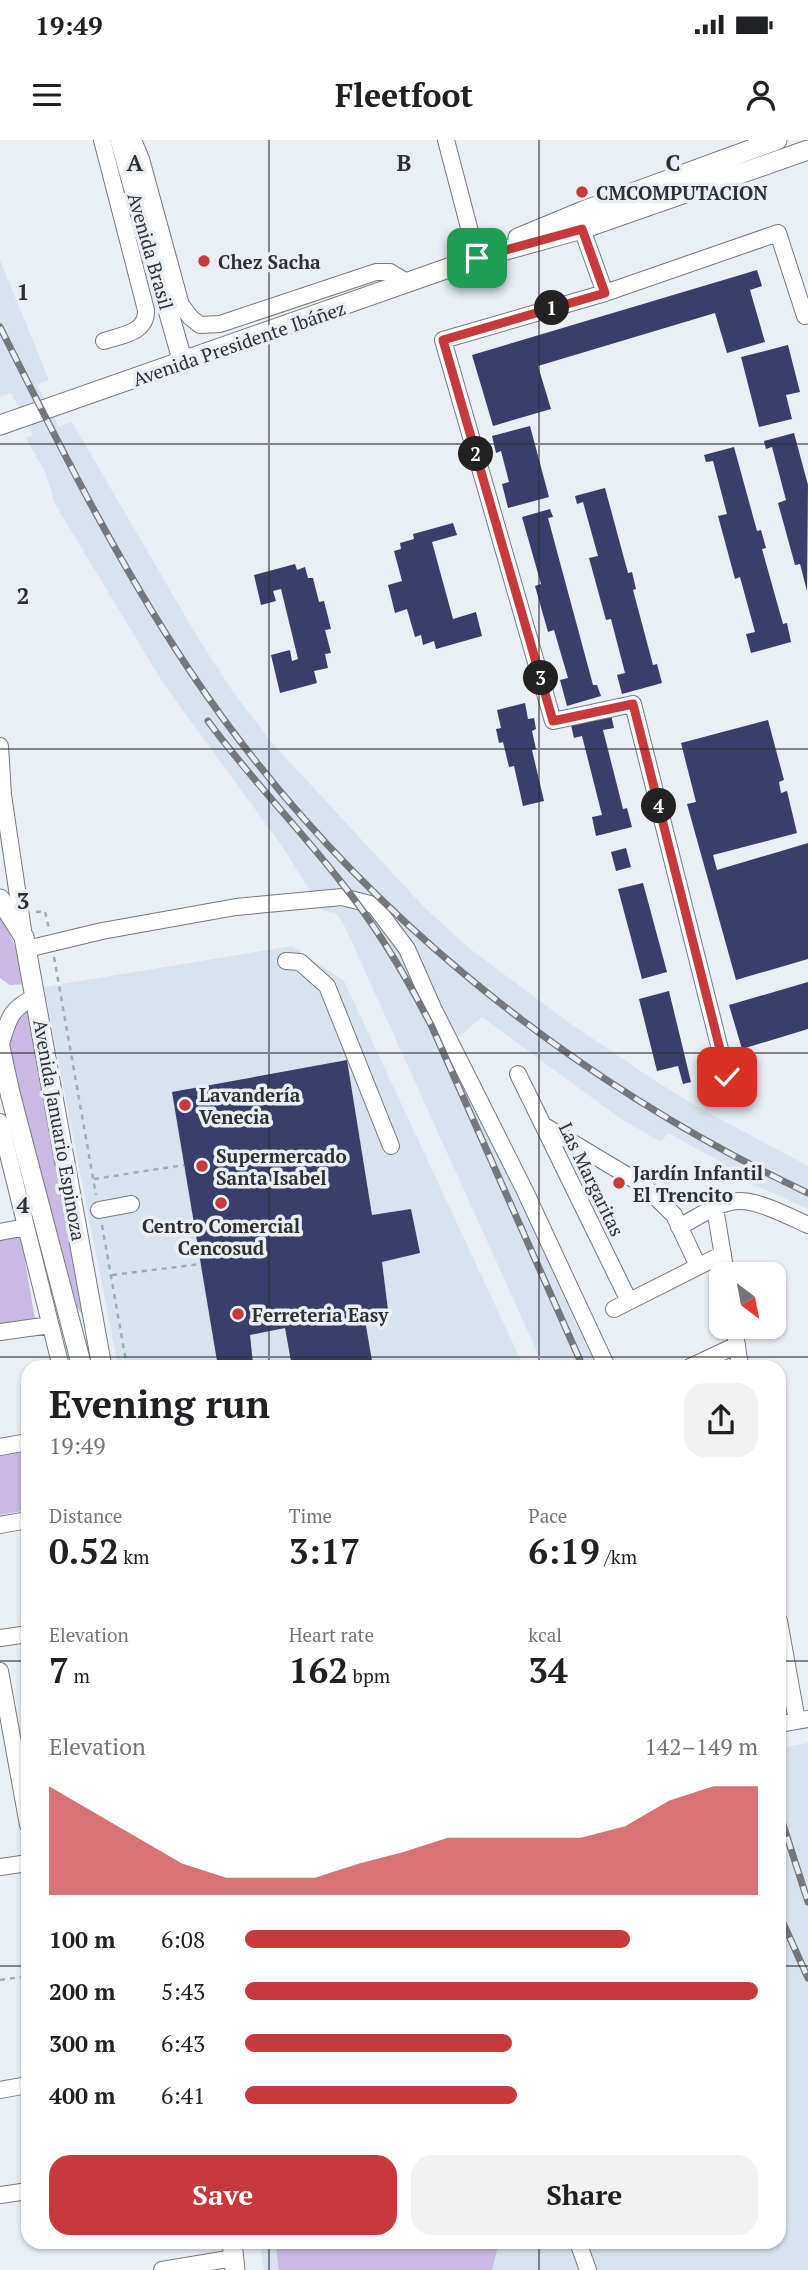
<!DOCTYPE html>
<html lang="en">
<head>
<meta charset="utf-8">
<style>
	:root { --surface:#fff; --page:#f2f2f2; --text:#202124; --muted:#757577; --accent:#c8393c }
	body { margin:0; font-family:"PT Serif",serif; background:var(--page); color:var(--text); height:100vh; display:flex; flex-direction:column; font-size:26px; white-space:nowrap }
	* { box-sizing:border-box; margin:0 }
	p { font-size:23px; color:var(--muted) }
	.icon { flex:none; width:38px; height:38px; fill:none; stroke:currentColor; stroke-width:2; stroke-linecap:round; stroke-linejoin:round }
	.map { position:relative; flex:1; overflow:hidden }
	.drawer { position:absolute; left:21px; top:1220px; width:765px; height:889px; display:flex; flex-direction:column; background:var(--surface); border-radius:21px; box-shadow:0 2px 5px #0004 }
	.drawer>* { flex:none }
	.needle { width:46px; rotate:148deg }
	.controls { position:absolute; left:709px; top:1122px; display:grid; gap:14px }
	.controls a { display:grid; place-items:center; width:77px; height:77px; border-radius:14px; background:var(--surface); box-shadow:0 2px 5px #0004; font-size:35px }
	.pin { position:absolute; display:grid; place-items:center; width:60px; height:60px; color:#fff; margin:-30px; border-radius:14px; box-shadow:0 4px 10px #0006 }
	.km { position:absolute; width:35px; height:35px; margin:-18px; border-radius:50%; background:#222; color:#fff; font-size:19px; line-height:35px; text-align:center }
	.round { display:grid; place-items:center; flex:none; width:74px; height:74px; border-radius:21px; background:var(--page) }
	.headline { display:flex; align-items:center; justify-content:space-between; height:119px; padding:0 28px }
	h1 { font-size:38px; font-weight:700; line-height:52px }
	.metrics { display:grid; grid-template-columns:repeat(3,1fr); gap:10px; height:119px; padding:7px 28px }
	.metrics div { display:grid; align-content:center }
	.metrics b { font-size:35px; font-weight:700 }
	.metrics small { font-size:19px; font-weight:400 }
	.metrics p { font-size:19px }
	.chart { height:196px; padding:14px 28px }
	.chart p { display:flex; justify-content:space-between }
	.chart svg { width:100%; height:126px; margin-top:7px; fill:var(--accent); opacity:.7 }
	.primary-button { display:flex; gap:14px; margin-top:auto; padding:14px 28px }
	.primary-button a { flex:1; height:80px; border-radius:21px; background:var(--accent); color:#fff; font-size:28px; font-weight:700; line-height:80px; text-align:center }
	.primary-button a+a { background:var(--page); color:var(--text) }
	ul { padding:0 28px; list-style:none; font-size:23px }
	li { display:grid; grid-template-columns:112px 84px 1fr; align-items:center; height:52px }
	li i { height:18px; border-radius:9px; background:var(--accent) }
	.status { display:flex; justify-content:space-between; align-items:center; height:49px; padding:0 35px; background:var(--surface); direction:ltr }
	.status svg { height:19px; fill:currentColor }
	header { display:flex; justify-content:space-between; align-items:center; height:91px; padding:0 28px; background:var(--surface); font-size:32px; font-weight:700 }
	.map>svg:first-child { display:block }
	.built { fill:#d8e3ef }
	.green { fill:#cab9e2 }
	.building { fill:#393e6a }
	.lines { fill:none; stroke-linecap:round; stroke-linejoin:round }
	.minor-casing { stroke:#757a80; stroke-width:18 }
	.major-casing { stroke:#757a80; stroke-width:21 }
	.path { stroke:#a7abb0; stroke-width:2.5; stroke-dasharray:5 5; stroke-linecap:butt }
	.minor { stroke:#fff; stroke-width:16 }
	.major { stroke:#fff; stroke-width:19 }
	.rail-casing { stroke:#74777b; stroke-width:7 }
	.rail { stroke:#e9eff5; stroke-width:4.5; stroke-dasharray:13; stroke-linecap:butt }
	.route-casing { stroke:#fff; stroke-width:14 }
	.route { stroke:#c8393c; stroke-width:9 }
	.grid { fill:none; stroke:#2e3032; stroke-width:2; stroke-opacity:0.55 }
	.poi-dot { fill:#c8393c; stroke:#e9eff5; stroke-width:2.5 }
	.labels { text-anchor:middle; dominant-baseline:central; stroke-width:7; stroke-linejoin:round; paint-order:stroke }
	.poi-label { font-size:19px; font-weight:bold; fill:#2e3032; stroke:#e9eff5; text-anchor:start }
	.street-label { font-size:19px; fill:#2e3032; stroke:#e9eff5 }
	.grid-label { font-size:23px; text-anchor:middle; font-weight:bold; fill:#2e3032; stroke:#e9eff5; stroke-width:7; stroke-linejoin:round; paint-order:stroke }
</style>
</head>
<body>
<div class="status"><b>19:49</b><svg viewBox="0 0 49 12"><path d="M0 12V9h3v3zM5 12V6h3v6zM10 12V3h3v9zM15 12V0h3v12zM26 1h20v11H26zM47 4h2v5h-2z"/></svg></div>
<header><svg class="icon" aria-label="menu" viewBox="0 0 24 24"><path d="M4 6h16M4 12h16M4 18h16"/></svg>Fleetfoot<svg class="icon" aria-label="person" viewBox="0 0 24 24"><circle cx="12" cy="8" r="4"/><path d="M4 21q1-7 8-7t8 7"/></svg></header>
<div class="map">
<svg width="808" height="2130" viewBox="0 0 808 2130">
	<rect width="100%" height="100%" fill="#e9eff5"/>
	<path class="built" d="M0,120L49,240L37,245L59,287L72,282L198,498L233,552L272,603L424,767L469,808L568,882L657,942L701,969L808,1026V1069L726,1032L725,1024L668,993L661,1002L621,979L482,877L450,904L602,1227H544L345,787L336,773L322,771L284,709L163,543L55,364L46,334L26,298L33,295L11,253L1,256L0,254Z
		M292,806L344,841L524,1227H118L44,847Z
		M808,1603V2130H264L260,2102H779V1608Z"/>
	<path class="green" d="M0,773L19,815L25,844L10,845L0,838Z
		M28,867L87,1183L76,1165L7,904L15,881Z
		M21,1097L35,1179L0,1184V1100Z
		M28,1310V1370L0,1375V1315Z
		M275,2102H499L492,2130H279Z"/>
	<path class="building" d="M757,130L762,146L750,150L765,202L727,213L715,173L538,226L551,269L493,286L472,215Z
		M788,205L800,252L786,255L792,279L759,287L741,217Z
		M530,286L549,357L508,368L502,344L509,342L501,311L496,313L492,296Z
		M794,293L808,345L807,451L800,424L795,425L778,363L786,360L772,307L766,309L764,301Z
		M734,307L757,391L761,390L766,408L762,409L783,484L787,483L791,502L751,513L746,494L755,492L740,437L735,439L718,376L727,374L713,321L706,322L704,315Z
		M605,348L628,433L632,432L636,449L633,450L653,525L657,524L662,543L622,554L617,535L625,533L611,479L606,480L589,418L598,416L583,362L577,364L575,356Z
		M550,369L553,377L548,378L593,545H597L601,556L567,566L560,540L568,538L554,490L548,492L535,446L541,444L522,377Z
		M453,383L457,395L432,402L453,479L476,472L482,496L436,509L434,501L423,505L421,495L415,497L407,469L395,473L388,445L402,441L394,411L401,409L400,403L414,399L413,394Z
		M295,424L297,430L305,427L308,438H313L319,462L324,461L331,489L325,490L331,513L325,514L328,528L314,531L317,543L280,553L271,515L290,510L292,521L298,519L281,449L273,451L276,461L261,465L254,435Z
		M525,563L528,579L534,578L536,589L532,591L536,609L532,610L544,661L523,666L514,626L509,627L503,602L499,603L496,589L501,588L497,570Z
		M611,575L614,588L603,590L623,669L627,668L632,687L596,696L592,677L602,675L582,596L574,598L571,585Z
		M768,580L784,640L779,642L781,653L787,651L797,693L713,715L717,730L808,703V819L736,840L687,664L696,662L681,603Z
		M626,708L631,727L616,731L611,712Z
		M643,743L667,832L642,839L618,749Z
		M808,842V889L742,909L729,865Z
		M669,851L691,942L683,944L678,926L657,931L639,859Z
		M347,920L372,1075L411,1069L420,1113L382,1122L388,1170L364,1174L373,1227H292L285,1188L250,1195L253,1224L218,1227L172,952Z"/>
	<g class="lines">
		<g class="minor-casing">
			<path id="minor" d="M102,0L146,170C147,193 122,195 104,201
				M133,0L141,19L181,165L191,178L200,185L220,184L376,132H390L408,143
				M446,0L477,118
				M582,89L605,153L778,93L805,176L808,175
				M605,153L443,200L553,581L633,564L727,937
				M0,606L3,655L23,790
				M27,809L102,791L236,767L342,757L374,765L407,809L433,868L524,1049L607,1227
				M286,821L300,822L327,846L391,1006
				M0,907C8,881 9,868 36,857
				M518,934L629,1161
				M0,982L61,1227
				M543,985L643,1045L674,1075L698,1126
				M715,1068L726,1134
				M99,1070L131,1064
				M679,1087C697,1078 719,1061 740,1061C760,1061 790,1077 808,1085
				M0,1092L26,1087
				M614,1169L723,1114
				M734,1186L740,1227
				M0,1192L50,1185
				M690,1227L737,1205
				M0,1307L28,1302
				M0,1385L28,1380
				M779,1481L797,1581
				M0,1498L28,1494
				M0,1531L28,1685
				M779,1584L808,1579
				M0,1727L28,1723
				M0,1950L28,1945
				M0,2055L28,2051
				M578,2102L588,2130
				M162,2130L234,2118"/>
		</g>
		<g class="major-casing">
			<path id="major" d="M120,0L183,223
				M518,98L583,71L777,0
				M0,285L477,118L582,89L808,10
				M0,759L24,797L102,1227
				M0,907L10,953L82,1227
				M232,2102L235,2130"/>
		</g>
		<path class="path" d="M36,772L45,771L49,789
			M54,817L96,1055
			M94,1039L184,1025
			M102,1085L127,1227
			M112,1135L201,1124
			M0,1840L28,1836"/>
		<use href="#minor" class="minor"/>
		<use href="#major" class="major"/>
		<g class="rail-casing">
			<path id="rail" d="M0,187C58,303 117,421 188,528C339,756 562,937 808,1053
				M208,581C249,637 298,687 341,742C377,787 406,836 432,887L583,1227
				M779,1672L808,1762
				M779,1774L808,1838"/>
		</g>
		<use href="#rail" class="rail"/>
	</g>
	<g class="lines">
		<g class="route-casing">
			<path id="route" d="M477,118L582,89L605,153L443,200L553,581L633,564L727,937"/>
		</g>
		<use href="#route" class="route"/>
	</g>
	<path class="grid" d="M269,0V1227M539,0V1227M0,304H808M0,609H808M0,913H808M0,1217H808M0,1521H28M779,1521H808M0,1826H28M779,1826H808M269,2102V2130M539,2102V2130"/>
	<g class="poi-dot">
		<circle cx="582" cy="52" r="7"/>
		<circle cx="204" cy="121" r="7"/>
		<circle cx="185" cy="965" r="7"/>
		<circle cx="202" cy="1026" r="7"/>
		<circle cx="619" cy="1043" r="7"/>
		<circle cx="221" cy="1063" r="7"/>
		<circle cx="238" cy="1174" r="7"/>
	</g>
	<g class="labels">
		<g class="poi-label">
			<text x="596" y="52">CMCOMPUTACION</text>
			<text x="218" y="121">Chez Sacha</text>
			<text x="199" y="954">Lavandería<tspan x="199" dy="22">Venecia</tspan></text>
			<text x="216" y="1015">Supermercado<tspan x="216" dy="22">Santa Isabel</tspan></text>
			<text x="633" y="1032">Jardín Infantil<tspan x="633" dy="22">El Trencito</tspan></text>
			<text x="221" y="1085" text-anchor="middle">Centro Comercial<tspan x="221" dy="22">Cencosud</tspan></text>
			<text x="252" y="1174">Ferreteria Easy</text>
		</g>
		<g class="street-label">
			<text transform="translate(151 111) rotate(74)">Avenida Brasil</text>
			<text transform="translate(239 203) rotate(-19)">Avenida Presidente Ibáñez</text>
			<text transform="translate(60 990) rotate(80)">Avenida Januario Espinoza</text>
			<text transform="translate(592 1039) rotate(64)">Las Margaritas</text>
		</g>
	</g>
	<g class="grid-label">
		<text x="135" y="31">A</text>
		<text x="404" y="31">B</text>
		<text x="673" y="31">C</text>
		<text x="23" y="160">1</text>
		<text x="23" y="464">2</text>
		<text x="23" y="769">3</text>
		<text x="23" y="1073">4</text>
	</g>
</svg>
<div class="controls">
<a><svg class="needle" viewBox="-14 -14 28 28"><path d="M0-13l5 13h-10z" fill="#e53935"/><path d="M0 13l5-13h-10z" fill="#757577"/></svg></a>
</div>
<div class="pin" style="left:477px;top:118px;background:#1e9e55"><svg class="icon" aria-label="arrive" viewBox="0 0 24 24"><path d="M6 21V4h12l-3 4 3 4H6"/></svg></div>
<div class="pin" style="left:727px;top:937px;background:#d93025"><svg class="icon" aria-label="check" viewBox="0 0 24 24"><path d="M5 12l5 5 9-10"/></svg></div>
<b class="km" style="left:552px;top:168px">1</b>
<b class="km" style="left:476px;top:314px">2</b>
<b class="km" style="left:541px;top:538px">3</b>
<b class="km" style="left:659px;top:666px">4</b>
<section class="drawer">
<div class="headline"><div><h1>Evening run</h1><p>19:49</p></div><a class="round"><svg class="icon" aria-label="share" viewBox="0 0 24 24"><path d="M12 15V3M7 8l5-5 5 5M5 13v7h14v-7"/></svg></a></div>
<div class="metrics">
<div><p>Distance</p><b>0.52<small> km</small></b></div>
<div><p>Time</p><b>3:17</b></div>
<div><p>Pace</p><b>6:19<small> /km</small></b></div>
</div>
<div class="metrics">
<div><p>Elevation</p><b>7<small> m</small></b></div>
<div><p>Heart rate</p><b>162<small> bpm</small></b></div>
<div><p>kcal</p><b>34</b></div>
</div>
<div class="chart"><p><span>Elevation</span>142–149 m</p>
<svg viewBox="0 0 160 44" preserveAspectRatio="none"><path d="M0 44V6L10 15L20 24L30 33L40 38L50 38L60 38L70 33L80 29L90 24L100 24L110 24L120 24L130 20L140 11L150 6L160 6V44z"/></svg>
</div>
<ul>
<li><b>100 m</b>6:08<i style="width:75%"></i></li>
<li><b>200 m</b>5:43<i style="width:100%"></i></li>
<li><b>300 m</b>6:43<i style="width:52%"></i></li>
<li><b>400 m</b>6:41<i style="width:53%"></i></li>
</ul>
<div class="primary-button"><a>Save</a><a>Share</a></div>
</section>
</div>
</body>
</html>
